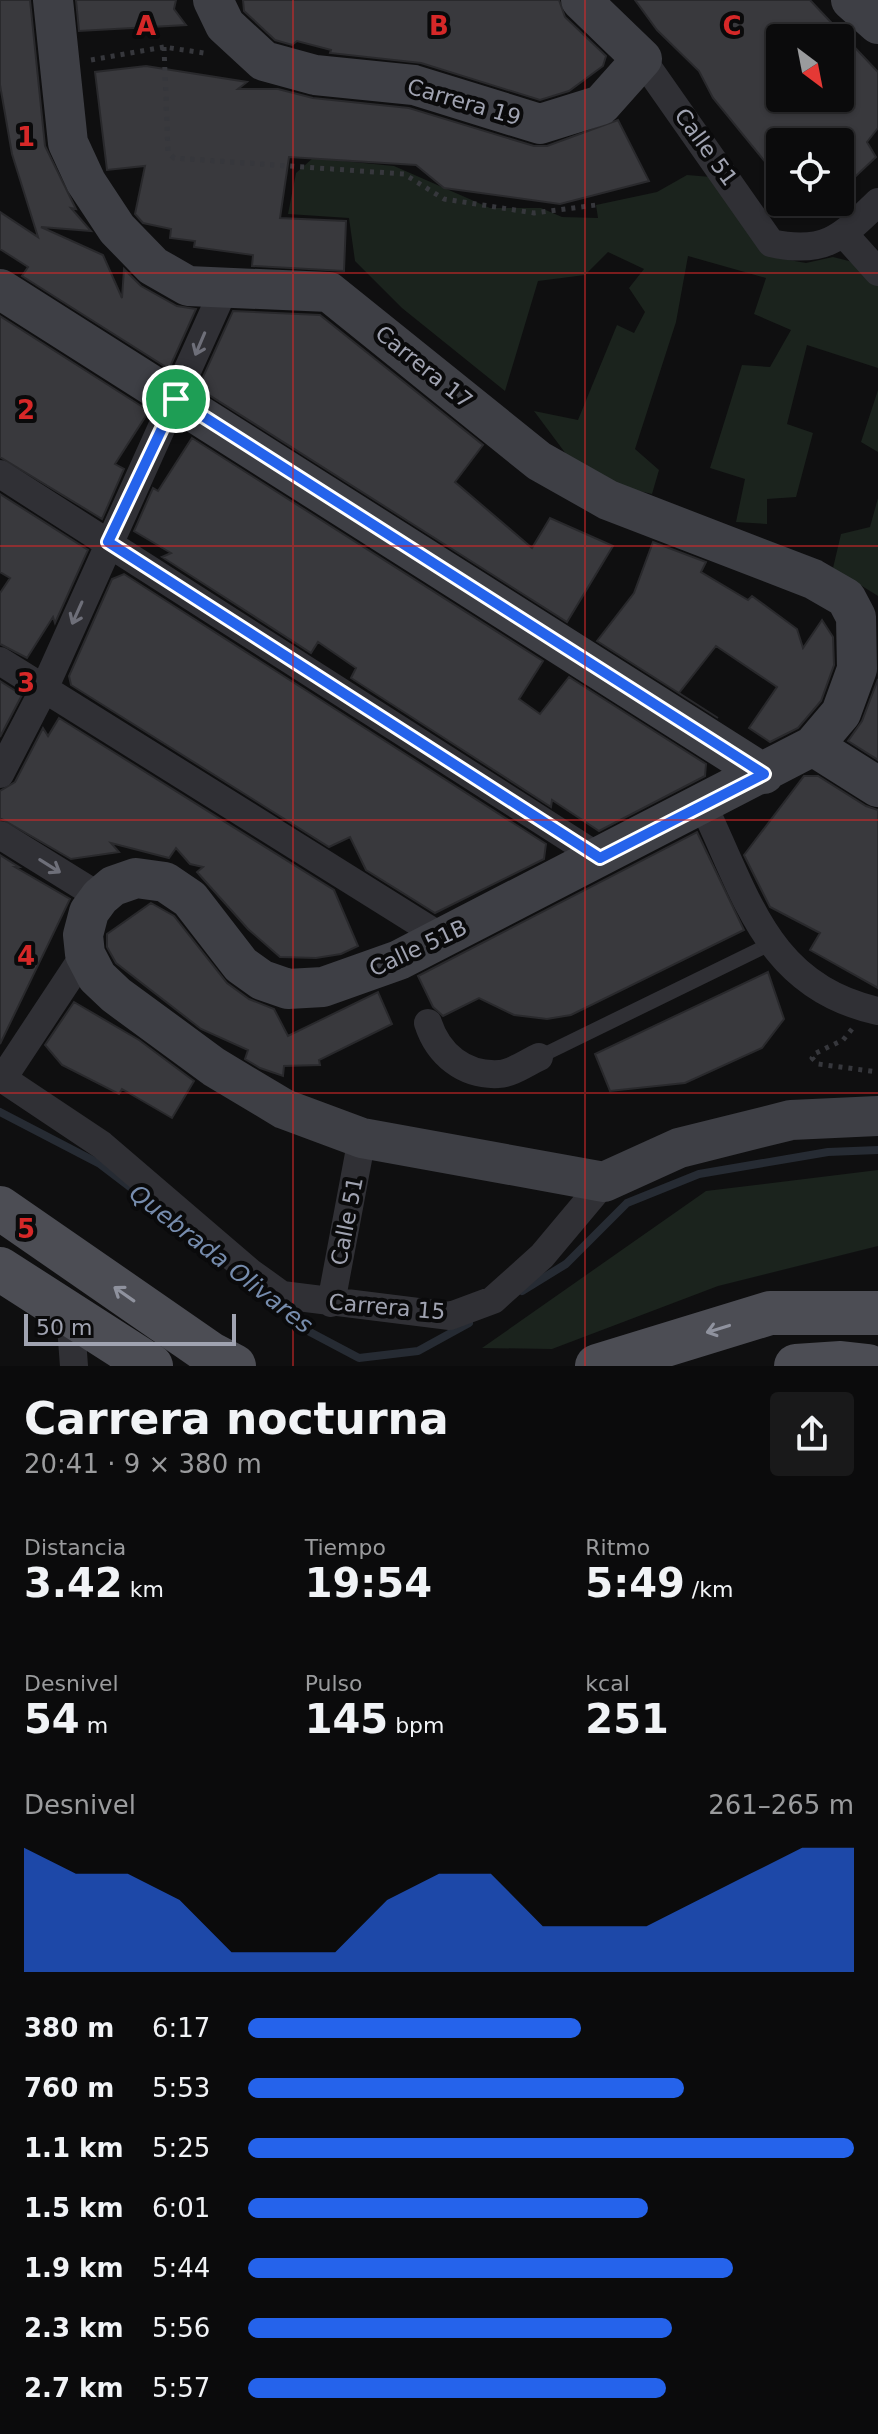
<!DOCTYPE html>
<html lang="es">
<head>
<meta charset="utf-8">
<style>
	:root { --surface:#0b0b0c; --page:#19191a; --text:#f1f3f6; --muted:#9a9b9d; --line:#2b2b2d; --accent:#2563eb }
	body { margin:0; font-family:"DejaVu Sans",sans-serif; background:var(--page); color:var(--text); height:100vh; display:flex; flex-direction:column; font-size:30px; white-space:nowrap }
	* { box-sizing:border-box; margin:0 }
	p { font-size:26px; color:var(--muted) }
	.icon { flex:none; width:44px; height:44px; fill:none; stroke:currentColor; stroke-width:2; stroke-linecap:round; stroke-linejoin:round }
	.map { position:relative; height:1366px; overflow:hidden }
	.side { display:flex; flex-direction:column; background:var(--surface); flex:1 }
	.side>* { flex:none }
	.needle { width:52px; rotate:148deg }
	.fabs { position:absolute; left:766px; top:24px; display:grid; gap:16px }
	.fabs a { display:grid; place-items:center; width:88px; height:88px; border-radius:8px; background:var(--surface); box-shadow:0 2px 6px #0004,0 0 0 2px var(--line); font-size:40px }
	.scale { position:absolute; left:24px; bottom:20px; width:212px; box-sizing:border-box; padding-left:8px; border:4px solid #a0a3b1; border-top:0; font-size:22px; line-height:28px; white-space:nowrap; color:#a0a3b1; -webkit-text-stroke:6px #0a0a0b; paint-order:stroke }
	.pin { position:absolute; display:grid; place-items:center; width:68px; height:68px; color:#fff; margin:-34px; border:4px solid #fff; border-radius:50%; box-shadow:0 2px 8px #0007 }
	.round { display:grid; place-items:center; flex:none; width:84px; height:84px; border-radius:8px; background:var(--page) }
	.headline { display:flex; align-items:center; justify-content:space-between; height:136px; padding:0 24px }
	h1 { font-size:44px; font-weight:700; line-height:60px }
	.stats { display:grid; grid-template-columns:repeat(3,1fr); gap:12px; height:136px; padding:8px 24px }
	.stats div { display:grid; align-content:center }
	.stats b { font-size:40px; font-weight:700 }
	.stats small { font-size:22px; font-weight:400 }
	.stats p { font-size:22px }
	.chart { height:224px; padding:16px 24px }
	.chart p { display:flex; justify-content:space-between }
	.chart svg { width:100%; height:144px; margin-top:8px; fill:var(--accent); opacity:.7 }
	ul { padding:0 24px; list-style:none; font-size:26px }
	li { display:grid; grid-template-columns:128px 96px 1fr; align-items:center; height:60px }
	li i { height:20px; border-radius:10px; background:var(--accent) }
	.map>svg:first-child { display:block }
	.green { fill:#1b231d }
	.lines { fill:none; stroke-linecap:round; stroke-linejoin:round }
	.stream { stroke:#262b33; stroke-width:8 }
	.building { fill:#39393d; stroke:#29292c; stroke-width:2; fill-rule:evenodd }
	.path { stroke:#36373c; stroke-width:5; stroke-dasharray:4 6; stroke-linecap:butt }
	.lane { stroke:#303035; stroke-width:14 }
	.street { stroke:#303035; stroke-width:28 }
	.secondary { stroke:#3e3f45; stroke-width:40 }
	.primary { stroke:#4c4d54; stroke-width:44 }
	.oneway { stroke:#6e6f79 }
	.oneway2 { stroke:#8f929e }
	.route-casing { stroke:#fff; stroke-width:16 }
	.route { stroke:#2563eb; stroke-width:10 }
	.grid { fill:none; stroke:#d62828; stroke-width:2; stroke-opacity:0.55 }
	.labels { text-anchor:middle; dominant-baseline:central; stroke-width:8; stroke-linejoin:round; paint-order:stroke }
	.street-label { font-size:22px; fill:#a0a3b1; stroke:#0a0a0b }
	.water-label { font-size:24px; font-style:italic; fill:#768cad; stroke:#0a0a0b }
	.grid-label { font-size:26px; text-anchor:middle; font-weight:bold; fill:#d62828; stroke:#0a0a0b; stroke-width:8; stroke-linejoin:round; paint-order:stroke }
</style>
</head>
<body>
<div class="map">
<svg width="878" height="1366" viewBox="0 0 878 1366">
	<rect width="100%" height="100%" fill="#0f0f10"/>
	<path class="green" d="M313,158L394,166L490,208H541L562,217L598,218L596,205L657,192L687,175L711,177L778,258L806,263L833,257L857,263L878,280V368L807,345L787,424L813,433L796,497L767,499V524L736,522L745,479L710,468L742,365L770,367L791,330L754,314L766,278L688,256L676,322L635,449L659,470L652,494L622,487L569,458L534,411L578,420L617,325L634,333L645,312L629,288L644,269L608,252L585,275L538,281L505,391L402,308L355,261L349,218L288,214L296,173Z
		M878,390V452L861,442Z
		M878,498V596L833,568L841,534L870,527Z
		M878,1170V1246L718,1286L552,1349L482,1348L706,1191Z"/>
	<g class="lines">
		<path class="stream" d="M0,1112L100,1164L134,1190
			M522,1291L566,1264L627,1203L699,1174L828,1152L878,1150
			M275,1303L308,1331L359,1358L418,1351L469,1323"/>
	</g>
	<path class="building" d="M0,0H30L45,146L76,209L71,208L91,231L41,227L103,255L122,298L124,269L141,286L177,306L196,309L169,369L22,276L28,267L0,249V212L38,237L12,154L0,85Z
		M76,0H176L174,9L186,25L79,31Z
		M243,0H559L565,17L606,56L603,66L569,91L540,100L421,63L330,53L331,50L297,41L292,45L275,40L244,11Z
		M635,0H810L878,72V128L867,142L876,157L840,191V142H780V180L713,98L699,71L657,30ZM780,38H840V98H780Z
		M146,66L247,82L238,89H278L313,98L409,108L534,146H547L618,120L649,181L560,204L444,188L416,165L289,157L280,218L346,221L344,271L252,266L253,255L194,247L195,241L170,238L171,229L143,223L135,214L145,166L107,170L95,72Z
		M233,311L320,315L483,445L455,482L532,548L550,518L613,546L567,622L198,388Z
		M0,316L149,411L115,464L124,469L102,519L0,457Z
		M192,438L543,661L519,699L540,714L569,677L706,764L705,776L599,831L552,800L551,807L351,678L356,668L318,642L311,653L162,557L171,553L134,531L153,488L158,491Z
		M0,494L88,550L55,623L53,617L27,658L0,644V593L10,578L0,572Z
		M653,542L706,562L701,572L748,600L752,596L797,629L803,648L822,620L833,637L834,665L821,701L798,728L770,742L749,728L777,687L716,646L679,693L718,718L597,641L634,593Z
		M124,574L546,844L544,859L435,913L366,870L350,837L329,847L71,685L69,676L112,579Z
		M878,679V760L848,741L862,721Z
		M0,681L22,695L0,737Z
		M59,718L334,890L358,946L341,954L316,958L280,957L248,929L197,872L203,867L190,864L176,848L169,858L111,843L119,852L71,859L0,818V791L15,782L43,728L48,736Z
		M804,776H818L866,806L878,810V988L810,950L820,933L770,907L744,855Z
		M697,832L744,930L571,1015L547,1019L514,1015L479,998L443,1016L433,1007L418,976Z
		M0,855L19,867H15L70,899L0,1044Z
		M151,903L174,916L227,983L249,999L274,1009L288,1036L378,992L392,1024L319,1060L320,1065L284,1066L283,1076L260,1068L245,1059L248,1050L201,1029L116,963L107,947V934Z
		M768,972L784,1019L762,1048L685,1083L610,1091L595,1054Z
		M74,1002L139,1040L194,1081L172,1118L122,1089L119,1094L62,1065L45,1045Z"/>
	<g class="lines">
		<path class="path" d="M164,47L168,152L174,158L404,174L444,199L534,213L596,205
			M91,60L164,47L204,53
			M852,1029L843,1040L814,1054L812,1058L818,1064L878,1072"/>
		<path class="lane" d="M539,1057L770,944"/>
		<path class="street" d="M642,59L771,243C824,255 841,238 878,202
			M844,234L878,272
			M0,474L600,858
			M0,661L443,938
			M0,774L44,689L224,289
			M703,805C747,896 767,987 878,1011
			M0,835L100,897
			M428,1023C438,1054 464,1076 499,1074C511,1074 528,1062 539,1057
			M0,1077L102,1145L250,1272L282,1295L450,1316L493,1300L542,1256L604,1182
			M3,1078L85,954
			M331,1303L362,1138
			M70,1313L74,1366"/>
		<path class="secondary" d="M53,0L68,143L86,182L117,229L153,266L188,286L329,292L539,461L608,500L813,579L846,598L856,617L857,669L841,713L813,746L399,960L323,987L288,989L262,980L241,965L190,899L165,882L136,878L113,886L100,897L89,912L83,935L85,954L97,977L116,995L214,1067L284,1109L362,1138L604,1182L679,1148L791,1120L878,1116
			M213,0L225,25L264,61L315,75L414,85L540,124L601,105L642,59L581,0
			M851,0L878,24
			M0,289L764,774
			M813,746L878,787"/>
		<path class="primary" d="M0,1208L211,1354L234,1366
			M0,1269L151,1366
			M597,1366L770,1313H878
			M796,1366L841,1363L868,1366"/>
	</g>
	<defs><path id="oneway-shaft" d="M-6 0H5M1.5-3L5.5 0L1.5 3" fill="none" stroke-width="1.6" stroke-linecap="round" stroke-linejoin="round" transform="scale(2)"/></defs>
	<g class="oneway">
		<use href="#oneway-shaft" transform="translate(200 344) rotate(113)"/>
		<use href="#oneway-shaft" transform="translate(77 613) rotate(114)"/>
		<use href="#oneway-shaft" transform="translate(50 866) rotate(32)"/>
	</g>
	<g class="oneway2">
		<use href="#oneway-shaft" transform="translate(124 1294) rotate(-145)"/>
		<use href="#oneway-shaft" transform="translate(718 1329) rotate(163)"/>
	</g>
	<g class="lines">
		<g class="route-casing">
			<path id="route" d="M176,399L764,774L600,858L108,542Z"/>
		</g>
		<use href="#route" class="route"/>
	</g>
	<path class="grid" d="M293,0V1366M585,0V1366M0,273H878M0,546H878M0,820H878M0,1093H878"/>
	<g class="labels">
		<g class="street-label">
			<text transform="translate(464 102) rotate(16)">Carrera 19</text>
			<text transform="translate(706 147) rotate(54)">Calle 51</text>
			<text transform="translate(424 367) rotate(39)">Carrera 17</text>
			<text transform="translate(418 948) rotate(-25)">Calle 51B</text>
			<text transform="translate(347 1221) rotate(-79)">Calle 51</text>
			<text transform="translate(387 1307) rotate(5)">Carrera 15</text>
		</g>
		<g class="water-label">
			<text transform="translate(221 1259) rotate(38)">Quebrada Olivares</text>
		</g>
	</g>
	<g class="grid-label">
		<text x="146" y="35">A</text>
		<text x="439" y="35">B</text>
		<text x="732" y="35">C</text>
		<text x="26" y="146">1</text>
		<text x="26" y="419">2</text>
		<text x="26" y="692">3</text>
		<text x="26" y="965">4</text>
		<text x="26" y="1238">5</text>
	</g>
</svg>
<div class="fabs">
<a><svg class="needle" viewBox="-14 -14 28 28"><path d="M0-13l5 13h-10z" fill="#e53935"/><path d="M0 13l5-13h-10z" fill="#9a9b9d"/></svg></a>
<a><svg class="icon" aria-label="locate" viewBox="0 0 24 24"><circle cx="12" cy="12" r="6"/><path d="M12 2v4M12 18v4M2 12h4M18 12h4"/></svg></a>
</div>
<div class="scale">50 m</div>
<div class="pin" style="left:176px;top:399px;background:#1e9e55"><svg class="icon" aria-label="arrive" viewBox="0 0 24 24"><path d="M6 21V4h12l-3 4 3 4H6"/></svg></div>
</div>
<section class="side">
<div class="headline"><div><h1>Carrera nocturna</h1><p>20:41 · 9 × 380 m</p></div><a class="round"><svg class="icon" aria-label="share" viewBox="0 0 24 24"><path d="M12 15V3M7 8l5-5 5 5M5 13v7h14v-7"/></svg></a></div>
<div class="stats">
<div><p>Distancia</p><b>3.42<small> km</small></b></div>
<div><p>Tiempo</p><b>19:54</b></div>
<div><p>Ritmo</p><b>5:49<small> /km</small></b></div>
</div>
<div class="stats">
<div><p>Desnivel</p><b>54<small> m</small></b></div>
<div><p>Pulso</p><b>145<small> bpm</small></b></div>
<div><p>kcal</p><b>251</b></div>
</div>
<div class="chart"><p><span>Desnivel</span>261–265 m</p>
<svg viewBox="0 0 160 44" preserveAspectRatio="none"><path d="M0 44V6L10 14L20 14L30 22L40 38L50 38L60 38L70 22L80 14L90 14L100 30L110 30L120 30L130 22L140 14L150 6L160 6V44z"/></svg>
</div>
<ul>
<li><b>380 m</b>6:17<i style="width:55%"></i></li>
<li><b>760 m</b>5:53<i style="width:72%"></i></li>
<li><b>1.1 km</b>5:25<i style="width:100%"></i></li>
<li><b>1.5 km</b>6:01<i style="width:66%"></i></li>
<li><b>1.9 km</b>5:44<i style="width:80%"></i></li>
<li><b>2.3 km</b>5:56<i style="width:70%"></i></li>
<li><b>2.7 km</b>5:57<i style="width:69%"></i></li>
</ul>
</section>
</body>
</html>
